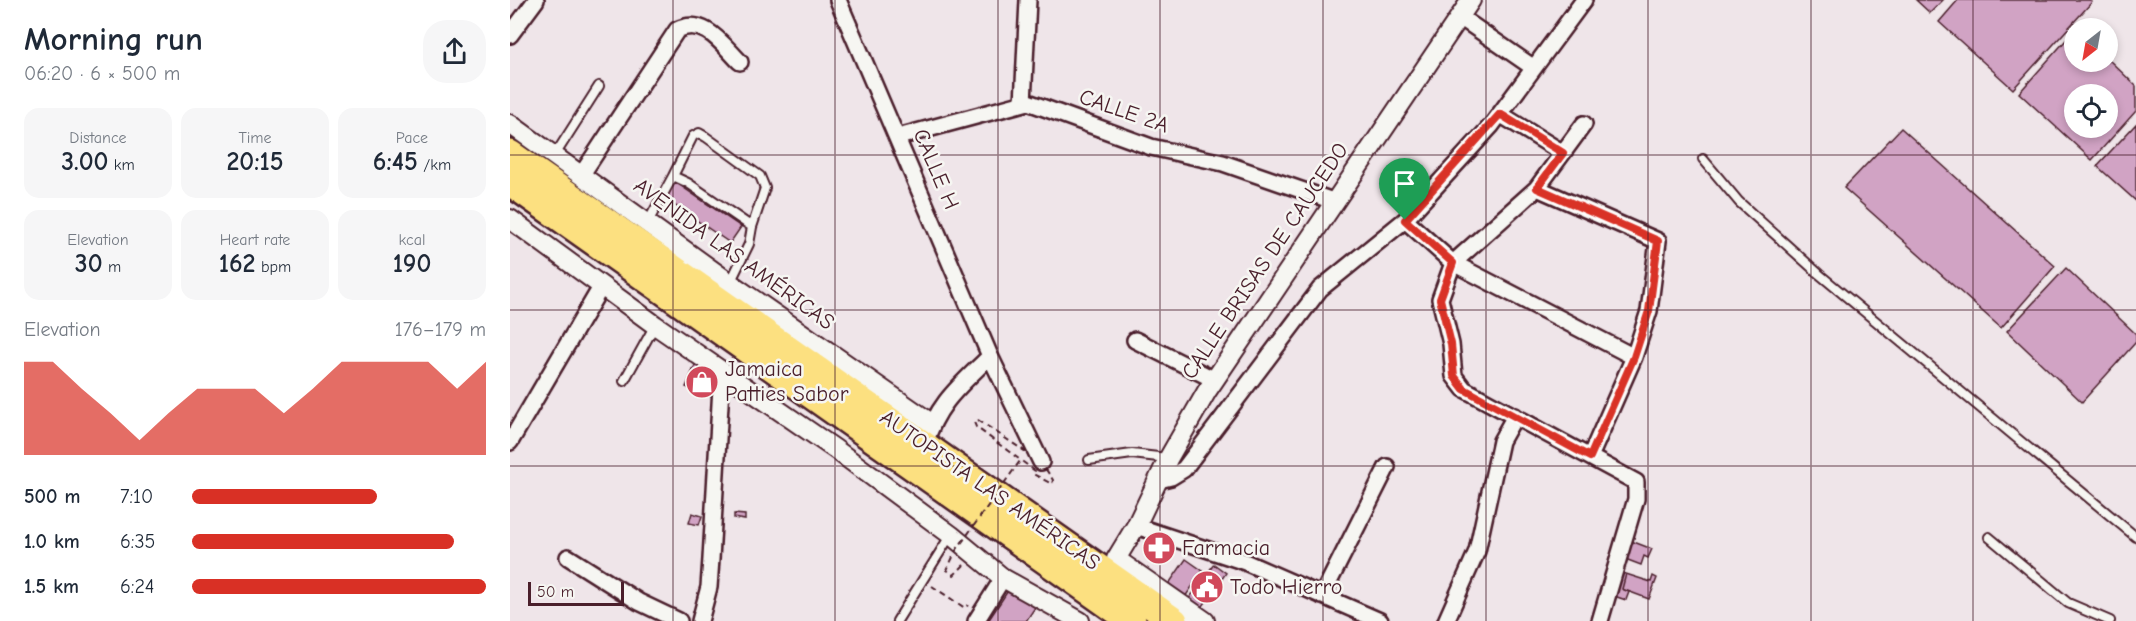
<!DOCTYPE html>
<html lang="en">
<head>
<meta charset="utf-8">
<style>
	:root { --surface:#fff; --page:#f6f6f7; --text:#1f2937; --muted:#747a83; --accent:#d93025 }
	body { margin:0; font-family:"Comic Neue",sans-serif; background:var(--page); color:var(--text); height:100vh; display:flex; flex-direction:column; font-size:22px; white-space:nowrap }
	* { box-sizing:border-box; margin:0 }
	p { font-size:20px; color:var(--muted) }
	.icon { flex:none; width:33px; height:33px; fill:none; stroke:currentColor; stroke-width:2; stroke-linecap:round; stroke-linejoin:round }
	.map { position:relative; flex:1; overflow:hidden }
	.sheet { display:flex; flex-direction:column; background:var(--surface); width:510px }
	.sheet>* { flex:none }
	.needle { width:39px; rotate:211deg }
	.tools { position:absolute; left:1554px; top:18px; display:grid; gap:12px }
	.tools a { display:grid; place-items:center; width:54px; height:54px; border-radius:50%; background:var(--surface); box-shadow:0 3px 9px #0003; font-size:30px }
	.scale { position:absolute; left:18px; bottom:15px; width:96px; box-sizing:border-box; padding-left:6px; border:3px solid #4a1f2b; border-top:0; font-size:16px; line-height:21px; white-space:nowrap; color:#4a1f2b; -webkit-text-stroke:4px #f6f6f2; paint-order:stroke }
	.pin { position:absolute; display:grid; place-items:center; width:51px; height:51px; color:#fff; margin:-62px -26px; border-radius:50% 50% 50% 0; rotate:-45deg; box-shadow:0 0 6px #0007 }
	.pin .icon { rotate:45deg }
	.round { display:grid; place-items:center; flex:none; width:63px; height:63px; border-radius:24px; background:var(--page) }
	.summary { display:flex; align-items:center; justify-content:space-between; height:102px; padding:0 24px }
	h1 { font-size:33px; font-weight:700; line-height:45px }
	.stats { display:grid; grid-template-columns:repeat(3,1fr); gap:9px; height:102px; padding:6px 24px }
	.stats div { display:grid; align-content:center; border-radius:15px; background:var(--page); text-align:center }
	.stats b { font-size:26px; font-weight:700 }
	.stats small { font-size:16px; font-weight:400 }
	.stats p { font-size:16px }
	.chart { height:168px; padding:12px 24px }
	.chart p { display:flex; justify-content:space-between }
	.chart svg { width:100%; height:108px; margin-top:6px; fill:var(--accent); opacity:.7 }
	ul { padding:0 24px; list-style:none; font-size:20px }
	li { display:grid; grid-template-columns:96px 72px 1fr; align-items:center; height:45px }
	li i { height:15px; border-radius:8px; background:var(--accent) }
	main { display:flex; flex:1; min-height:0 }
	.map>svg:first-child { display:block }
	.building { fill:#d1a3c4; stroke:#4a1f2b; stroke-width:1.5; fill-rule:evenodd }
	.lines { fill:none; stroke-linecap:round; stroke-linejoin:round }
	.service-casing { stroke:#4a1f2b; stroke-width:12 }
	.minor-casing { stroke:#4a1f2b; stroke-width:20 }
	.tertiary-casing { stroke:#4a1f2b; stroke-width:22 }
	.motorway-casing { stroke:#4a1f2b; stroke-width:32 }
	.path { stroke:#4a1f2b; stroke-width:2; stroke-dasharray:6 4.5; stroke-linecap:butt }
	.service { stroke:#f6f6f2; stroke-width:8 }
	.minor { stroke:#f6f6f2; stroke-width:15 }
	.tertiary { stroke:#f6f6f2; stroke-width:18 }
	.motorway { stroke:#fce080; stroke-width:27 }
	.path-bridge { stroke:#4a1f2b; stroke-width:2; stroke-dasharray:6 4.5; stroke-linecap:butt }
	.route-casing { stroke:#fff; stroke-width:12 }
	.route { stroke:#d93025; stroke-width:8 }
	.grid { fill:none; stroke:#4a1f2b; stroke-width:1.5; stroke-opacity:0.55 }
	.labels { text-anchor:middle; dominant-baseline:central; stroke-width:5; stroke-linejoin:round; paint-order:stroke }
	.street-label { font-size:22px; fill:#4a1f2b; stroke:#f6f6f2 }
	.poi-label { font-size:22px; fill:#4a1f2b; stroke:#f6f6f2; text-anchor:start }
</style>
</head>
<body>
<main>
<section class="sheet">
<div class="summary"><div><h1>Morning run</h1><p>06:20 · 6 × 500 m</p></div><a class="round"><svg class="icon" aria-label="share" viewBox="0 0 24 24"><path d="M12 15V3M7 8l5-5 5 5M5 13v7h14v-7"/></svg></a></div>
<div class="stats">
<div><p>Distance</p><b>3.00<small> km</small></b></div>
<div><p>Time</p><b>20:15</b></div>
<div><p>Pace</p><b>6:45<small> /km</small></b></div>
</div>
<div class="stats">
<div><p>Elevation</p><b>30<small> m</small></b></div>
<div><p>Heart rate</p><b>162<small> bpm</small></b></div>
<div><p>kcal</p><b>190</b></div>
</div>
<div class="chart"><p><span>Elevation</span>176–179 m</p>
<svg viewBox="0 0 160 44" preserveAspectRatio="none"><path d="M0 44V6L10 6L20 17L30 27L40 38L50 27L60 17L70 17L80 17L90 27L100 17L110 6L120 6L130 6L140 6L150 17L160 6V44z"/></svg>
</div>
<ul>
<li><b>500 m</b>7:10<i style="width:63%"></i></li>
<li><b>1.0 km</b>6:35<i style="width:89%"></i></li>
<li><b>1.5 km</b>6:24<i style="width:100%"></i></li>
</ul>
</section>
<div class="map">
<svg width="1626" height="621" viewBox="0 0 1626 621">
	<rect width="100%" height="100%" fill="#efe5e9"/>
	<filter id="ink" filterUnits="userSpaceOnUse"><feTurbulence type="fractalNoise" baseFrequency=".0167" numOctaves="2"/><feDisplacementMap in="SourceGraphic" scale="12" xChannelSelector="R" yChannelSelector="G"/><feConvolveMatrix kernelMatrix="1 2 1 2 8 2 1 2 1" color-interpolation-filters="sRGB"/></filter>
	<g filter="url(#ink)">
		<path class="building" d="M1406,0H1433L1420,13Z
			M1448,0H1580L1582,2L1503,89L1429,22Z
			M1564,31V62H1598V59L1626,86V111L1582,160L1509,93ZM1564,94H1598V128H1564Z
			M1626,124V201L1587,166Z
			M1391,128L1545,266L1491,328L1334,188Z
			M165,182L231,227L220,243L154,198Z
			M1556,268L1626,334V342L1572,402L1497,331Z
			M185,365L206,376L203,397L176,387Z
			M182,513L192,516L189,525L179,523Z
			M224,514L235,515V520L224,518Z
			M649,537L659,544L650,558L640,551Z
			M1116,539L1142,549L1138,558L1134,556L1131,565L1110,557Z
			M676,559L693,571L675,597L658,585Z
			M704,564L716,573L691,609L678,600Z
			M1111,573L1116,574L1112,589L1119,592L1116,600L1104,596Z
			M1116,574L1141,582L1143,576L1147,578L1139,599L1112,589Z
			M501,586L528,603L516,621H478Z"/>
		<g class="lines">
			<g class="service-casing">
				<path id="service" d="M45,155L89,86
					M1193,159L1229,202L1309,274L1626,537
					M163,176L183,136L189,133L196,137L250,176L255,188L242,227
					M138,222L163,176L178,183L242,227L239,244L220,283
					M114,381L145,325
					M579,460L622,454L657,458
					M1479,537L1558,603L1600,621
					M387,621L440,536"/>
			</g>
			<g class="minor-casing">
				<path id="minor" d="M328,0L480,356L531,462
					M950,17L1024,68
					M0,35L26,0
					M513,103L518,0
					M990,114L1053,153
					M1074,124L1027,188L943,263L930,299L941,344L944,376L954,389L1126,482V499L1090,621
					M388,137L518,102L641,147L713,163L823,201
					M72,174L167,30C194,16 213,45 230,62
					M1027,188L1148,241L1139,311L1124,357L1080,457
					M895,220L943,263L1124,357
					M625,340L705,380
					M0,442L91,287
					M415,444C427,403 451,385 480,356
					M649,480L661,477L674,469L810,289L895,220L981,126L1074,0
					M626,526L735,562L870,621
					M58,557L129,602L169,621
					M812,596L877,467
					M190,621L199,587L201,559L212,370
					M466,621L493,578
					M936,621L967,551L991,441L1005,416"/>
			</g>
			<g class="tertiary-casing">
				<path id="tertiary" d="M0,124L220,283L421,423
					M0,219L145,325L325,449L441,535L493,578L570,621
					M695,621L606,559L626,526L658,459L697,391L961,0"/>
			</g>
			<g class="motorway-casing">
				<path id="motorway" d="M0,154L664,621
					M0,182L622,621"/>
			</g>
			<path class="path" d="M468,420L531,462L543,480L542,484L523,474L525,471L466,427L464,422Z
				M443,557L437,570L444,575L454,565
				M422,586L455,608L458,605"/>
			<use href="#service" class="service"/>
			<use href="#minor" class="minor"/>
			<use href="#tertiary" class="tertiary"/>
			<use href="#motorway" class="motorway"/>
			<path class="path-bridge" d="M445,552L510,461"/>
		</g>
	</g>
	<g class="lines" filter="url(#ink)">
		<g class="route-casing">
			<path id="route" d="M990,114L1053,153L1027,188L1148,241L1139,311L1124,357L1080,457L954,389L944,376L941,344L930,299L943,263L895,220Z"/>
		</g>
		<use href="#route" class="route"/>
	</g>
	<path class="grid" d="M163,0V621M325,0V621M488,0V621M650,0V621M813,0V621M976,0V621M1138,0V621M1301,0V621M1463,0V621M0,155H1626M0,310H1626M0,466H1626"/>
	<defs>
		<g id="shop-disc" transform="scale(1.725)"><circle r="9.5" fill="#d1495b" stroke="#f6f6f2"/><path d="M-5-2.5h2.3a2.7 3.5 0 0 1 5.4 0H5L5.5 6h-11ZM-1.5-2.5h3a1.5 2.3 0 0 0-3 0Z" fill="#fff"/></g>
		<g id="pharmacy-disc" transform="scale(1.725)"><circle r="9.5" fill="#d1495b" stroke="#f6f6f2"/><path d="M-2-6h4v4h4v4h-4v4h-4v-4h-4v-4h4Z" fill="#fff"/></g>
		<g id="civic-disc" transform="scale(1.725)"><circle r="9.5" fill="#d1495b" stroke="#f6f6f2"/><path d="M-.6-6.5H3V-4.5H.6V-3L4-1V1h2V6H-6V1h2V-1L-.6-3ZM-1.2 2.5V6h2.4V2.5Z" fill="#fff"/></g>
	</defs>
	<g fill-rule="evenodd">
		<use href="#shop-disc" x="192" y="382"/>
		<use href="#pharmacy-disc" x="649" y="548"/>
		<use href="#civic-disc" x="697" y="587"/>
	</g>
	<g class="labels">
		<g class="street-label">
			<text transform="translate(614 111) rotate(19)">CALLE 2A</text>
			<text transform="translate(426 169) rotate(67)">CALLE H</text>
			<text transform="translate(224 254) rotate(36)">AVENIDA LAS AMÉRICAS</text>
			<text transform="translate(755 261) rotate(-56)">CALLE BRISAS DE CAUCEDO</text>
			<text transform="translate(480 490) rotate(35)">AUTOPISTA LAS AMÉRICAS</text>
		</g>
		<g class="poi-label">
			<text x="215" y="369">Jamaica<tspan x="215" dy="25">Patties Sabor</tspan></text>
			<text x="672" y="548">Farmacia</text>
			<text x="720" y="587">Todo Hierro</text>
		</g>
	</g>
</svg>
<div class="tools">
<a><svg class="needle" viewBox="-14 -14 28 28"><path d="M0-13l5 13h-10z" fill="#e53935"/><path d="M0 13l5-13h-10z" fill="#747a83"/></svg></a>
<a><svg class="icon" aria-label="locate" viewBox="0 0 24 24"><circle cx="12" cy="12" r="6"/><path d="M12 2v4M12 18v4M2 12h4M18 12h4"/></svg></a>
</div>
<div class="scale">50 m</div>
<div class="pin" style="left:895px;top:220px;background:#1e9e55"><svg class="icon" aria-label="arrive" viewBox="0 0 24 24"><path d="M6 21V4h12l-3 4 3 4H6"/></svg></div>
</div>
</main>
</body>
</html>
